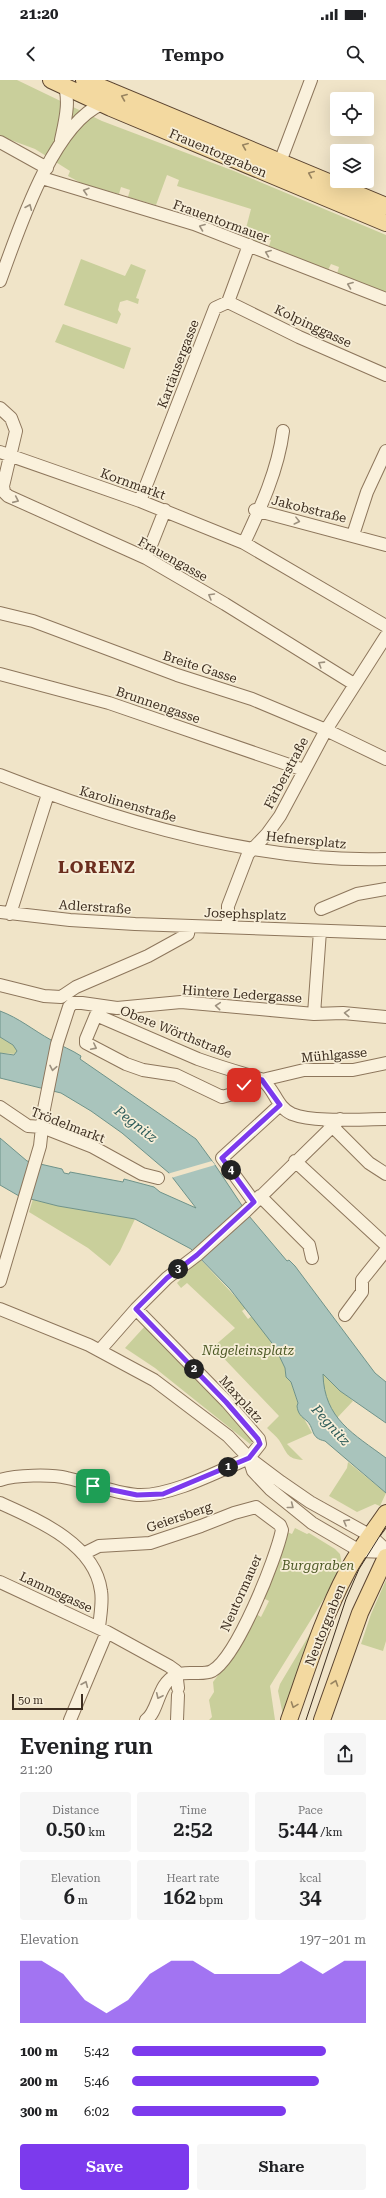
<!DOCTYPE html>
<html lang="en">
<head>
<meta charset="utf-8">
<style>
	:root { --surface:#fff; --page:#f6f6f6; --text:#202124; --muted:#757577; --accent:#7c3aed }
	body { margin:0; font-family:"Roboto Serif",serif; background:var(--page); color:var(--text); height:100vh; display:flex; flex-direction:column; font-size:15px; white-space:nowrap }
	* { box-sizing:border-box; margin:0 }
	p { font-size:13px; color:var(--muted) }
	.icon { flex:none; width:22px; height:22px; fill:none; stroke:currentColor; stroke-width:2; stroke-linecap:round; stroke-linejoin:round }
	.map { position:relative; height:1640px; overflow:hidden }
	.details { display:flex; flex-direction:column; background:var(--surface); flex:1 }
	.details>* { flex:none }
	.tools { position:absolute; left:330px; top:12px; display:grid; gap:8px }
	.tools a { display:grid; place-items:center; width:44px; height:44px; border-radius:4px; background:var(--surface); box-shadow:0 4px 16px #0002; font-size:20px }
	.scale { position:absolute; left:12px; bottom:10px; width:71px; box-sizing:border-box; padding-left:4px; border:2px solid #3d2e20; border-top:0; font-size:11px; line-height:14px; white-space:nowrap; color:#3d2e20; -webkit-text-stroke:3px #f7eed8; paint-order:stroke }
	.pin { position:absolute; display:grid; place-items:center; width:34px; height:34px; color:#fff; margin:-17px; border-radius:8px; box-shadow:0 2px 6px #0006 }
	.km { position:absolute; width:20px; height:20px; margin:-10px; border-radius:50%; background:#222; color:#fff; font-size:11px; line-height:20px; text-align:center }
	.round { display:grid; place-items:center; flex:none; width:42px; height:42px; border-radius:4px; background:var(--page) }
	.head { display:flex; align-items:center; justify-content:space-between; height:68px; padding:0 20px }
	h1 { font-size:22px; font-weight:600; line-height:30px }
	.stats { display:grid; grid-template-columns:repeat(3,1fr); gap:6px; height:68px; padding:4px 20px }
	.stats div { display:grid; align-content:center; border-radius:4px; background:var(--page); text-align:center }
	.stats b { font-size:20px; font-weight:600 }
	.stats small { font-size:11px; font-weight:400 }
	.stats p { font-size:11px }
	.chart { height:112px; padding:8px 20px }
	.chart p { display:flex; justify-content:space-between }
	.chart svg { width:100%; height:72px; margin-top:4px; fill:var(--accent); opacity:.7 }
	.button { display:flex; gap:8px; margin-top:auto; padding:8px 20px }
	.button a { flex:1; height:46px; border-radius:4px; background:var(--accent); color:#fff; font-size:16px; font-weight:600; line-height:46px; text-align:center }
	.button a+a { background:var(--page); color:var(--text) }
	ul { padding:0 20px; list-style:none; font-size:13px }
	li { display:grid; grid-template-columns:64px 48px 1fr; align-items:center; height:30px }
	li i { height:10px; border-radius:5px; background:var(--accent) }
	.status { display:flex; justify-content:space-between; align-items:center; height:28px; padding:0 20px; background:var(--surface); direction:ltr }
	.status svg { height:11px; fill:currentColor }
	header { display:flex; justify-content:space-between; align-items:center; height:52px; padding:0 20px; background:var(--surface); font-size:18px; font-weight:600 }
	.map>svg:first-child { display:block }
	.green { fill:#c9cf9b }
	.water { fill:#a9c4bc; stroke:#6f938a }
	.pier { fill:#f0e4c8 }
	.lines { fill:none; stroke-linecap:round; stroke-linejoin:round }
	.minor-casing { stroke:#8d765c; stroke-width:14 }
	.major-casing { stroke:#5b4430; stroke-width:18 }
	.minor { stroke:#faf1dc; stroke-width:12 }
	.major { stroke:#f3d9a0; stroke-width:16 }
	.tram { stroke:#3d2e20; stroke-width:1 }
	.oneway { stroke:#988460 }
	.oneway2 { stroke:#9c907e }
	.route-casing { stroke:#fff; stroke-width:8 }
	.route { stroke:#7c3aed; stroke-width:5 }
	.labels { text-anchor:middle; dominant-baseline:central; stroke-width:3.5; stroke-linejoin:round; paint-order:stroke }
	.street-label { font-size:13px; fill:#3d2e20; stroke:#f7eed8 }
	.park-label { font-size:13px; font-style:italic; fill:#4d5a26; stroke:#f7eed8 }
	.water-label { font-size:14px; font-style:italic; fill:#2f5d5a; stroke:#f7eed8 }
	.district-label { font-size:17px; font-weight:bold; letter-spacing:1px; fill:#6b2e1e; stroke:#f7eed8 }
</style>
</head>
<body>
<div class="status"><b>21:20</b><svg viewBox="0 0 49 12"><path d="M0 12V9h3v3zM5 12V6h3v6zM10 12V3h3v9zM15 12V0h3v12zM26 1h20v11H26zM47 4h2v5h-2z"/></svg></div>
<header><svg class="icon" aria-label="back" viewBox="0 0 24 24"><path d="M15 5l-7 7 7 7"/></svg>Tempo<svg class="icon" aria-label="search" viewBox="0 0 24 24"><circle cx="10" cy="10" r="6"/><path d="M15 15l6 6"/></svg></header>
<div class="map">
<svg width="386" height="1640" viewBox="0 0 386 1640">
	<rect width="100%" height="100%" fill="#f0e4c8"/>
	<path class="green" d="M0,0H17L102,41L234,91L386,155V214L337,194L339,187L331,184L328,190L269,166L271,160L263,157L260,163L244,156L251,129L177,106L179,100L167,95L156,125L128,117L130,110L121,107L119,114L83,104L68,96L70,91L35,69L0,56Z
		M81,179L125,196L131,184L146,190L136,218L139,219L138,224L127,220L120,222L118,230L121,234L117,244L64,225Z
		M63,244L131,268L124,289L55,262Z
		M0,957L13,965L17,971L16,974L0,973Z
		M33,1119L58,1126L135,1139L120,1171L110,1186L88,1168L29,1132Z
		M200,1179L246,1228L242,1231L248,1239L252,1236L275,1267L285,1288L286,1297L291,1302L298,1324L297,1326L312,1353L287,1364L303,1380C286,1379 287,1372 279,1360C276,1356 271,1352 267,1348L279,1336L213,1267L235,1248L187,1203L181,1208L177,1203Z
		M146,1245L225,1324L253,1361L250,1364L155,1288L125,1268Z
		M323,1293L331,1302L353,1321L337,1338C327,1323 323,1312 323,1293Z
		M348,1382L386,1413L380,1426L375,1424L357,1432L329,1416L347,1388Z
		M295,1448L307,1454L309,1453L335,1469L340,1474L342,1485L325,1517L270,1606L275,1640H209L212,1637L209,1620L214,1612L213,1602L240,1566L256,1534L261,1537L269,1521L263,1518L287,1452L292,1454Z
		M386,1500V1561L383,1571L361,1564L371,1534Z
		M314,1547L317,1549L284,1640L278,1611L280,1604Z"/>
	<path class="water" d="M0,931C19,938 33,950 51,960C61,966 72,970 81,976L80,979L196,1059L215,1085L249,1136L287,1181L289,1180L295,1186L375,1293L386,1302V1343L340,1311L323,1294C324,1339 354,1354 386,1378V1413L325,1361C310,1358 315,1349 307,1341C301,1336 298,1334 297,1326L298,1323L291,1302L286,1297L285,1288L275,1267L230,1209L191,1169L135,1139L58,1126L19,1116L0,1105V1058L27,1081L62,1089L64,1093L69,1094L70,1092L123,1102L124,1099L154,1107L160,1112L196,1128L169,1093L122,1053L91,1031L61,1013L0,998V973L14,975L17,971L13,965L0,957Z"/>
	<path class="pier" d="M212,1081L215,1085L171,1098L167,1094Z"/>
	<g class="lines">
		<g class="minor-casing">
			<path id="minor" d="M61,60C65,41 71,20 63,1
				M0,62L47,88
				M277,90L311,0
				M42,98L194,144L386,219
				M0,201C18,152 52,45 102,24
				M228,222L299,257L386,295
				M0,328L11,338L16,351L3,406L4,412L8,416L146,478L225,524L354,604
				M0,372L140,421L244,463L386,546
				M140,421L215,228L228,222L249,165
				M255,430L386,465
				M353,455L367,412L386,371
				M244,463C261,427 278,390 283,351
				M146,478L165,430
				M0,533L33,541L177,595L252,619L326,650L386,679
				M0,594L109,623L304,690
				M0,695C119,742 257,783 386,779
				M321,829L357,814L386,809
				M0,832L70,840L135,844L386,853
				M10,834L48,714
				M228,847V826L248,774L267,754L280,736L326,650L386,556
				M0,905L44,916L61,917L76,907L148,876L188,854L189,846
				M73,923H82L117,928L181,922L314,934L343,933L386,937
				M314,934L320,851
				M249,996L236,1013L222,1017L176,995L143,990L126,984L86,963V959L96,935L198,979C215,985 231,990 248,995C252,997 259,998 262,1000C275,1009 276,1027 292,1034C315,1043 360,1039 386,1039
				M262,1000L304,990H353L386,983
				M0,1027L28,1046L42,1047L93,1067L142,1094L158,1098
				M328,1042L369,1083L386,1094
				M295,1081L386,1165
				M260,1116L309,1165L312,1178
				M254,1122L222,1078L280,1025
				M0,1201L40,1066L44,1029L57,964L69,927L73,923
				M0,1229L89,1265L154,1300L228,1356L249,1378L281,1402L310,1422L371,1456L386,1470
				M345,1235L362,1212V1200L386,1170
				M100,1270L136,1229L167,1198L197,1175L246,1131L340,1039
				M249,1378L253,1391L270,1409L312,1443L360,1471L386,1472
				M0,1400C15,1395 51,1394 67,1398C90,1403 113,1413 137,1415C170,1417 219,1391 249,1378L260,1364L259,1359L227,1322L136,1229
				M0,1423C38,1440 95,1464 101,1511C103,1522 100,1536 99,1548
				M83,1474L99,1466L150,1463L201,1446L234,1433L256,1427L280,1445L282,1450C276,1479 237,1577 212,1591C202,1596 186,1590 176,1595C157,1604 159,1631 146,1640
				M0,1502L107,1552L169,1586L176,1591L178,1608
				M70,1640L107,1552
				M177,1640L178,1615"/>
		</g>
		<g class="major-casing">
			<path id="major" d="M51,0L111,28L386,143
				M84,0L386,126
				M289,1640C307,1590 322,1539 347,1492C358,1471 373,1452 386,1433
				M322,1640L360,1533L386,1477"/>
		</g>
		<use href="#minor" class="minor"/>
		<use href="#major" class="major"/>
		<path class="tram" d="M306,1640L346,1519L359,1489L386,1446"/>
	</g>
	<defs><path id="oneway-chevron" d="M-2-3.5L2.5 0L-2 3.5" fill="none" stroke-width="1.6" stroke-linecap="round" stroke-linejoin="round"/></defs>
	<g class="oneway">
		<use href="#oneway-chevron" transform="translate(124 17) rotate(-158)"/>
		<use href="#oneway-chevron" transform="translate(245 66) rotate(-158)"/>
		<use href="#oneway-chevron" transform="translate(311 94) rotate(-157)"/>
		<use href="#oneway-chevron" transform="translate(335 1603) rotate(-71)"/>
		<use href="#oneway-chevron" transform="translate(294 1625) rotate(110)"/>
	</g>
	<g class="oneway2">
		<use href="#oneway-chevron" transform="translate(86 111) rotate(-163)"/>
		<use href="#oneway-chevron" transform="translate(29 127) rotate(-67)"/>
		<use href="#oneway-chevron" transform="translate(202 147) rotate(-159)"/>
		<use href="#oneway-chevron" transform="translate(268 173) rotate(-158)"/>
		<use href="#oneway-chevron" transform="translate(350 205) rotate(-159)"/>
		<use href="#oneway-chevron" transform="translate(16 420) rotate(24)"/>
		<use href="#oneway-chevron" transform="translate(297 441) rotate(14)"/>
		<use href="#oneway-chevron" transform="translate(211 516) rotate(-150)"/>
		<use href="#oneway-chevron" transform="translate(321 584) rotate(-148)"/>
		<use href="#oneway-chevron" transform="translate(218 926) rotate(-175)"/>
		<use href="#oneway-chevron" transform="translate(347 933) rotate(-177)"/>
		<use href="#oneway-chevron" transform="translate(94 967) rotate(27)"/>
		<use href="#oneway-chevron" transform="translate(53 988) rotate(101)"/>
		<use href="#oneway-chevron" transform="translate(291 1426) rotate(38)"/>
		<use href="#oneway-chevron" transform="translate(346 1442) rotate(-151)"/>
		<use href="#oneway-chevron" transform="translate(85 1604) rotate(-67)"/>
		<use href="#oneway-chevron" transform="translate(159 1616) rotate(115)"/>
	</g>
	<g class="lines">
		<g class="route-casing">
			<path id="route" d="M93,1406L137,1415L163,1414L249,1378L260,1364L258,1359L226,1322L136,1229L167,1198L197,1175L254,1122L222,1078L280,1025L262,1000L249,996L244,1005"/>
		</g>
		<use href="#route" class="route"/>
	</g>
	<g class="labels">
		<g class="street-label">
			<text transform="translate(218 73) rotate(23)">Frauentorgraben</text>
			<text transform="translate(221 141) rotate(20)">Frauentormauer</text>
			<text transform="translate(313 246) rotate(25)">Kolpinggasse</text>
			<text transform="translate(178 284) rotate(-69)">Kartäusergasse</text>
			<text transform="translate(133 404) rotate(20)">Kornmarkt</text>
			<text transform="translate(309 429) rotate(14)">Jakobstraße</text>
			<text transform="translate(173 479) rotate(29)">Frauengasse</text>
			<text transform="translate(200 587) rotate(18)">Breite Gasse</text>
			<text transform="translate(158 625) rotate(19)">Brunnengasse</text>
			<text transform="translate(286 693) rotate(-62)">Färberstraße</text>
			<text transform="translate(128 724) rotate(16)">Karolinenstraße</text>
			<text transform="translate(306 760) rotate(6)">Hefnersplatz</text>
			<text transform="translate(95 827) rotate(4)">Adlerstraße</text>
			<text transform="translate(245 834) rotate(2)">Josephsplatz</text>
			<text transform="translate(242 914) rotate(4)">Hintere Ledergasse</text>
			<text transform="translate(176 952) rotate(22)">Obere Wörthstraße</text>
			<text transform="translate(334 975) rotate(-5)">Mühlgasse</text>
			<text transform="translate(68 1045) rotate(21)">Trödelmarkt</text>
			<text transform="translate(241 1319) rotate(48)">Maxplatz</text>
			<text transform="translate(179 1437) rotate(-19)">Geiersberg</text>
			<text transform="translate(56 1512) rotate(25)">Lammsgasse</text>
			<text transform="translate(241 1513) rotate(-66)">Neutormauer</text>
			<text transform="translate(325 1545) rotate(-68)">Neutorgraben</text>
		</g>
		<g class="park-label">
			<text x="248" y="1270">Nägeleinsplatz</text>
			<text x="318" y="1485">Burggraben</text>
		</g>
		<g class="water-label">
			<text transform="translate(136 1044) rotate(38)">Pegnitz</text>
			<text transform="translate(331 1345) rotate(48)">Pegnitz</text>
		</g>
		<g class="district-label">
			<text x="97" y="787">LORENZ</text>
		</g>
	</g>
</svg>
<div class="tools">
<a><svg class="icon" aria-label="locate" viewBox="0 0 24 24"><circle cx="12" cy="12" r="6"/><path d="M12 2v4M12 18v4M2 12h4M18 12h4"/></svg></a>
<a><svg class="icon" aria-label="layers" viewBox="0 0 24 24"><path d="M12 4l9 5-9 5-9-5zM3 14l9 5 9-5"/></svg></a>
</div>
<div class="scale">50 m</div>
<div class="pin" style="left:93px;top:1406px;background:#1e9e55"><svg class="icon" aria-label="arrive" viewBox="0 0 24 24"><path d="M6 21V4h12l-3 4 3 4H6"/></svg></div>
<div class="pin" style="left:244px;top:1005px;background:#d93025"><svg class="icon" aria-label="check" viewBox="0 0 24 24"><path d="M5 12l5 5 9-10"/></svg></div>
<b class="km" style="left:228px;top:1387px">1</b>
<b class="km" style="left:194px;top:1289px">2</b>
<b class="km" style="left:178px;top:1189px">3</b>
<b class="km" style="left:231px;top:1090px">4</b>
</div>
<section class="details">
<div class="head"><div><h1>Evening run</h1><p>21:20</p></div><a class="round"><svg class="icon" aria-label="share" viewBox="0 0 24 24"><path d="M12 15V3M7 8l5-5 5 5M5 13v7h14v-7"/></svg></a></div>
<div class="stats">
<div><p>Distance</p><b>0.50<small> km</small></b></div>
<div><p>Time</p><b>2:52</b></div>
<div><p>Pace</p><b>5:44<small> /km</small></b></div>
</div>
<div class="stats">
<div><p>Elevation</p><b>6<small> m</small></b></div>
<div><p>Heart rate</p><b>162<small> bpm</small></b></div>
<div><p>kcal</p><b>34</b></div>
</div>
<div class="chart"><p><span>Elevation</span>197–201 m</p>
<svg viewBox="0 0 160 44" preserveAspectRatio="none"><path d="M0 44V6L10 6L20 14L30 30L40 38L50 30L60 14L70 6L80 6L90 14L100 14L110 14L120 14L130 6L140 14L150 6L160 6V44z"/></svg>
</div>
<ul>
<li><b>100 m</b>5:42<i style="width:83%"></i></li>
<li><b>200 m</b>5:46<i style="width:80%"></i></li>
<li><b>300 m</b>6:02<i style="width:66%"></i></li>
</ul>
<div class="button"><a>Save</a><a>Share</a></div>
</section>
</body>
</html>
